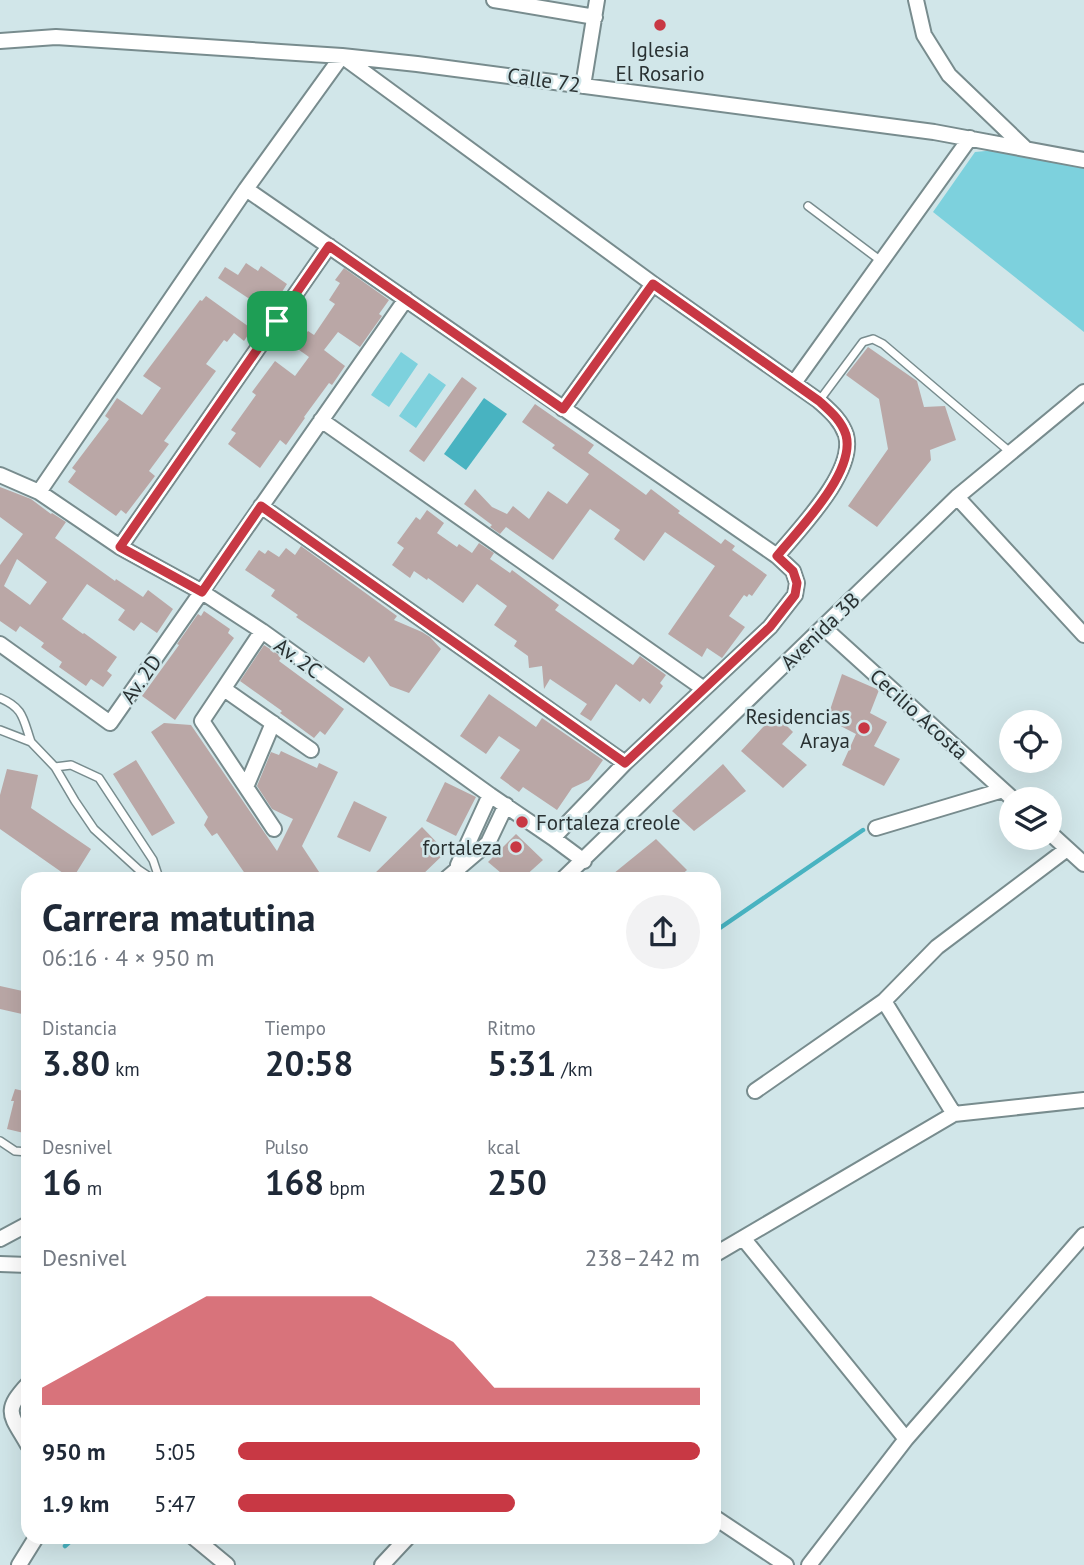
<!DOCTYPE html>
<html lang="es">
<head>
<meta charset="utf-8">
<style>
	:root { --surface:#fff; --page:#f2f2f3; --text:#1f2937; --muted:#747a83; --accent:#c83844 }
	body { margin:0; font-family:"PT Sans",sans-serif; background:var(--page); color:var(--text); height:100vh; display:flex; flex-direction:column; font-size:26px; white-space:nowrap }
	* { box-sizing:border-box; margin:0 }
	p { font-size:23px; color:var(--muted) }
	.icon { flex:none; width:38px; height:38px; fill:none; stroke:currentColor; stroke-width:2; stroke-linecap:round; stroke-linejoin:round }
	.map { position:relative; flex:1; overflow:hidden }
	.sheet { position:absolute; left:21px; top:872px; width:700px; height:672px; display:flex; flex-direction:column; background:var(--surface); border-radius:21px; box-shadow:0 7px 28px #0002 }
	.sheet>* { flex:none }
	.controls { position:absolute; left:999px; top:710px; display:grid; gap:14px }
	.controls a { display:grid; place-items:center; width:63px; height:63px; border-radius:50%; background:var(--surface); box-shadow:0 7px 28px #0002; font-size:35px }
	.pin { position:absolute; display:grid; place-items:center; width:60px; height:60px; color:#fff; margin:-30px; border-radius:14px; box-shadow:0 4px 10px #0006 }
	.round { display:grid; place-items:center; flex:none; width:74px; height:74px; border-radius:37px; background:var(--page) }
	.summary { display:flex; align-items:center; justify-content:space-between; height:119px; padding:0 21px }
	h1 { font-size:38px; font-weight:800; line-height:52px }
	.stats { display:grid; grid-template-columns:repeat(3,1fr); gap:10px; height:119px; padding:7px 21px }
	.stats div { display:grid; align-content:center }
	.stats b { font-size:35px; font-weight:800 }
	.stats small { font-size:19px; font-weight:400 }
	.stats p { font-size:19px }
	.chart { height:196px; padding:14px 21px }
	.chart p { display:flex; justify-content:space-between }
	.chart svg { width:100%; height:126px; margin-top:7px; fill:var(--accent); opacity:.7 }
	ul { padding:0 21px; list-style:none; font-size:23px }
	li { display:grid; grid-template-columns:112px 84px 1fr; align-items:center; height:52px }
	li i { height:18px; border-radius:9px; background:var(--accent) }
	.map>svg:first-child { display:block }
	.green { fill:#7dd1dd }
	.water { fill:#48b3c1 }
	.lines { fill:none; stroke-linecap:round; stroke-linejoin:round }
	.stream { stroke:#48b3c1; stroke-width:4.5 }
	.building { fill:#baa7a6; fill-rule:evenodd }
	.lane-casing { stroke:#788c8e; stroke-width:10 }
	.street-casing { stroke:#788c8e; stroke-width:18 }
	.lane { stroke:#fff; stroke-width:7 }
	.street { stroke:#fff; stroke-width:14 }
	.route-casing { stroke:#fff; stroke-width:14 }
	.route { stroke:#c83844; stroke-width:9 }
	.poi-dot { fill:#c83844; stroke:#d1e6e9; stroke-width:2.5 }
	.labels { text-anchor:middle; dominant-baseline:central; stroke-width:5; stroke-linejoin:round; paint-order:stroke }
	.poi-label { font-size:21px; fill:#293132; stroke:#d1e6e9; text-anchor:end }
	.street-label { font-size:21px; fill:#293132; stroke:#d1e6e9 }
</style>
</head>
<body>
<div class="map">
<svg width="1084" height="1565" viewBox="0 0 1084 1565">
	<rect width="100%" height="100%" fill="#d1e6e9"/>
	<path class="green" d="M996,150L1084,167V332L933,212L975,152Z
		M401,352L418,364L389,407L371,395Z
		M429,373L446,385L416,428L399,416Z"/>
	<path class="water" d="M484,398L507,414L466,470L444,454Z"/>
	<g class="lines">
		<path class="stream" d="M714,932L863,830
			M65,1546L76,1536"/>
	</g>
	<path class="building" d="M246,263L258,271L261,266L287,284L275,303L260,293L254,302L218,278L225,267L238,275Z
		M344,268L389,300L379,314L382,316L360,347L338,332L324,350L345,366L332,385L329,383L304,417L305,418L286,445L280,440L260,468L228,444L236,433L231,430L256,395L252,392L275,361L295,376L309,357L295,347L308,331L314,335L335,304L329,300L340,283L335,280Z
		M206,296L252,329L244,341L234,333L227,342L224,340L206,364L216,371L164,441L169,444L149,471L155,476L126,514L121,510L116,516L68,482L76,471L72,468L109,419L105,416L117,398L142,415L161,388L143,376L200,300L202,301Z
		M868,347L917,381L924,407L945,406L956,440L930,450L931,460L877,527L848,506L888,449L879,399L846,375Z
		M462,377L477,388L424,462L409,451Z
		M535,404L594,445L588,453L646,495L651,489L680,511L678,513L721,544L725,539L735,546L732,550L767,575L752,596L749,594L747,597L744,595L729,616L745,627L722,658L707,648L702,657L668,634L715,566L665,532L644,561L614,539L620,530L590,509L553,560L506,527L500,534L490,527L492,525L464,504L475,489L492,507L507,514L513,506L529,519L548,491L567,504L589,474L552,448L555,445L522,422Z
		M0,487L31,499L51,514L52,513L66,522L55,538L115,581L116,579L143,597L148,590L173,609L157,633L141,622L134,631L118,620L125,610L87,584L62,619L83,634L84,633L117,657L107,671L112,675L103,687L91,679L86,686L59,667L62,662L41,647L44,643L20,626L16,632L0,621V565L23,534L0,517ZM17,559L47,582L30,605L4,586Z
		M427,510L444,523L437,533L457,547L459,544L472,553L479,543L494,553L490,559L510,573L512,570L559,605L555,610L633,665L640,656L666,675L660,683L663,686L650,704L643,698L640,702L616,684L591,721L580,714L587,704L550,679L544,689L542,666L529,668L528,656L514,646L517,641L494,625L507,606L477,584L463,603L428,578L427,580L414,571L410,578L392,565L404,548L397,543L416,517L420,520Z
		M301,546L397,616L394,620L422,632L430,637L441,649L409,693L390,686L369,656L364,663L296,617L298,615L271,596L275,590L245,570L259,550L265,554L268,550L279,557L286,548L295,555Z
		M204,611L230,629L228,633L234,638L175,720L142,696L179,645L177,644L198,614L201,616Z
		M264,645L282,657L279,661L344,709L325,735L320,731L314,738L280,713L282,711L240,681Z
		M842,674L879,690L870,713L887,722L874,746L900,759L884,786L842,765L856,734L827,719Z
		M489,694L536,727L542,718L603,760L589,780L572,788L557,810L523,787L519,792L500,778L520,750L499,736L486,754L460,736Z
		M775,714L793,732L782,744L807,765L783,788L741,751Z
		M164,723L191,725L277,851L293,819L272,809L257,786L271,752L279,755L281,751L317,768L319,763L338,772L302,846L323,878H248L217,833L212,836L204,825L208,817L151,732Z
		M136,760L175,823L152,836L113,774Z
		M723,764L746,791L694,831L672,811Z
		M7,769L38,775L31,808L91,849L73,878H70L0,829V795Z
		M445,782L476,797L456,836L426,821Z
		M354,801L387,817L370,852L337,837Z
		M422,827L446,852L419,878H370Z
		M516,834L543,860L523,878H507L488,862Z
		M656,839L687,870L678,878H608Z
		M0,986L27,992L22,1014L0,1009Z
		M15,1089L28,1092V1134L7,1129L14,1101H11Z"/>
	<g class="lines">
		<g class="lane-casing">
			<path id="lane" d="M808,206L881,261
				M819,401L863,342L873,339L883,344L1010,452
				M0,698C24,708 23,719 31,742
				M0,730L31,742L55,767L75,801L94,829L139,870L151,878
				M55,767L71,765L99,778L153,860L159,878
				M0,1141L15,1151L28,1152"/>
		</g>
		<g class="street-casing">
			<path id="street" d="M494,0L595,17
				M916,0L924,35L949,75L1025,148
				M0,41L56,37L342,56L417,64L934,132L1084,160
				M583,86L597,0
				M794,383L970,138
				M563,409L653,284
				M321,420L704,689
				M0,475L39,492L120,547L202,592L262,631L490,795L553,838L584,861
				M39,492L246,189
				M957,497L1084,635
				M261,506L625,763
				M120,547L329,246
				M823,627L1014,800
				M262,631L202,721L274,829
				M0,644L110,723L406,299
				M224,689L311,750
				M246,787L273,723
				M876,828L1003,790
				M1050,833L1084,864
				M553,838L625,763L770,627L795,595L797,583L793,571L777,556L246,189L342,56L653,284L819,401C830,411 841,420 846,435C856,472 799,529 777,556
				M458,865L490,795
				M447,878L488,843L506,805
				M564,878L957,497L1084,392
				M884,1001L954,1114
				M755,1091L884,1001L937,947L1067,849
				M743,1238L906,1439
				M0,1239L28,1224
				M714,1255L954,1114L1084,1100
				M0,1264L28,1265
				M28,1384C2,1412 11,1415 28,1445
				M714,1517L786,1565
				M192,1536L227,1565
				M19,1565L37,1536
				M382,1565L409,1536
				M809,1565L906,1439L1084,1235"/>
		</g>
		<use href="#lane" class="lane"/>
		<use href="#street" class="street"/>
	</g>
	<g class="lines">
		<g class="route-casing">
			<path id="route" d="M329,246L563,409L653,284L819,401C830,411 841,420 846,435C856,472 799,529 777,556L793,571L797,583L795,595L770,627L625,763L261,506L202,592L120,547Z"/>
		</g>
		<use href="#route" class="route"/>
	</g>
	<g class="poi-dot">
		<circle cx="660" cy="25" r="7"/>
		<circle cx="864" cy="728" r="7"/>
		<circle cx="522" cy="822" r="7"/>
		<circle cx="516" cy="847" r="7"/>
	</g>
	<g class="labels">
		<g class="poi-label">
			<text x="660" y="49" text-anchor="middle">Iglesia<tspan x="660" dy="24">El Rosario</tspan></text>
			<text x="850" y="716">Residencias<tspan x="850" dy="24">Araya</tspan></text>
			<text x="536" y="822" text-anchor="start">Fortaleza creole</text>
			<text x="502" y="847">fortaleza</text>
		</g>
		<g class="street-label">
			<text transform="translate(544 80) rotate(8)">Calle 72</text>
			<text transform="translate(820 631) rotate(-44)">Avenida 3B</text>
			<text transform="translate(298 658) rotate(36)">Av. 2C</text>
			<text transform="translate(141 679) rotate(-55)">Av. 2D</text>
			<text transform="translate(919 714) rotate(42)">Cecilio Acosta</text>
		</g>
	</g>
</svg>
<div class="controls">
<a><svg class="icon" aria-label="locate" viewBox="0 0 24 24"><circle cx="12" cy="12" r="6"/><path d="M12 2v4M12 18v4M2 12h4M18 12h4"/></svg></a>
<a><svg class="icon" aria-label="layers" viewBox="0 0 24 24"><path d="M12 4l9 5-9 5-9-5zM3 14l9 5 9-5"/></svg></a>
</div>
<div class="pin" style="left:277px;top:321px;background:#1e9e55"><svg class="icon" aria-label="arrive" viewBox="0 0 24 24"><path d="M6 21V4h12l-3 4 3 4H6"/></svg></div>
<section class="sheet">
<div class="summary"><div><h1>Carrera matutina</h1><p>06:16 · 4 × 950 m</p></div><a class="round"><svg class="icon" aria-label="share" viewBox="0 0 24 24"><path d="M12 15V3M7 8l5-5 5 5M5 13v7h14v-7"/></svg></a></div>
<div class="stats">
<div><p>Distancia</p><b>3.80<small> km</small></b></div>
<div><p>Tiempo</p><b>20:58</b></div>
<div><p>Ritmo</p><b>5:31<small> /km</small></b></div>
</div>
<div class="stats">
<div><p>Desnivel</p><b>16<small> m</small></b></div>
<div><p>Pulso</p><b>168<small> bpm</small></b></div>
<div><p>kcal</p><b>250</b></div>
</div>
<div class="chart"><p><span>Desnivel</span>238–242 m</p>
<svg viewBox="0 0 160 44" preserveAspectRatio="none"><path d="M0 44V38L10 30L20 22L30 14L40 6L50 6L60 6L70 6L80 6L90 14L100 22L110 38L120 38L130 38L140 38L150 38L160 38V44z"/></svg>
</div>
<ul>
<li><b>950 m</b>5:05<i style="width:100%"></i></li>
<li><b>1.9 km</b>5:47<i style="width:60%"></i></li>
</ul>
</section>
</div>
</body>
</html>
